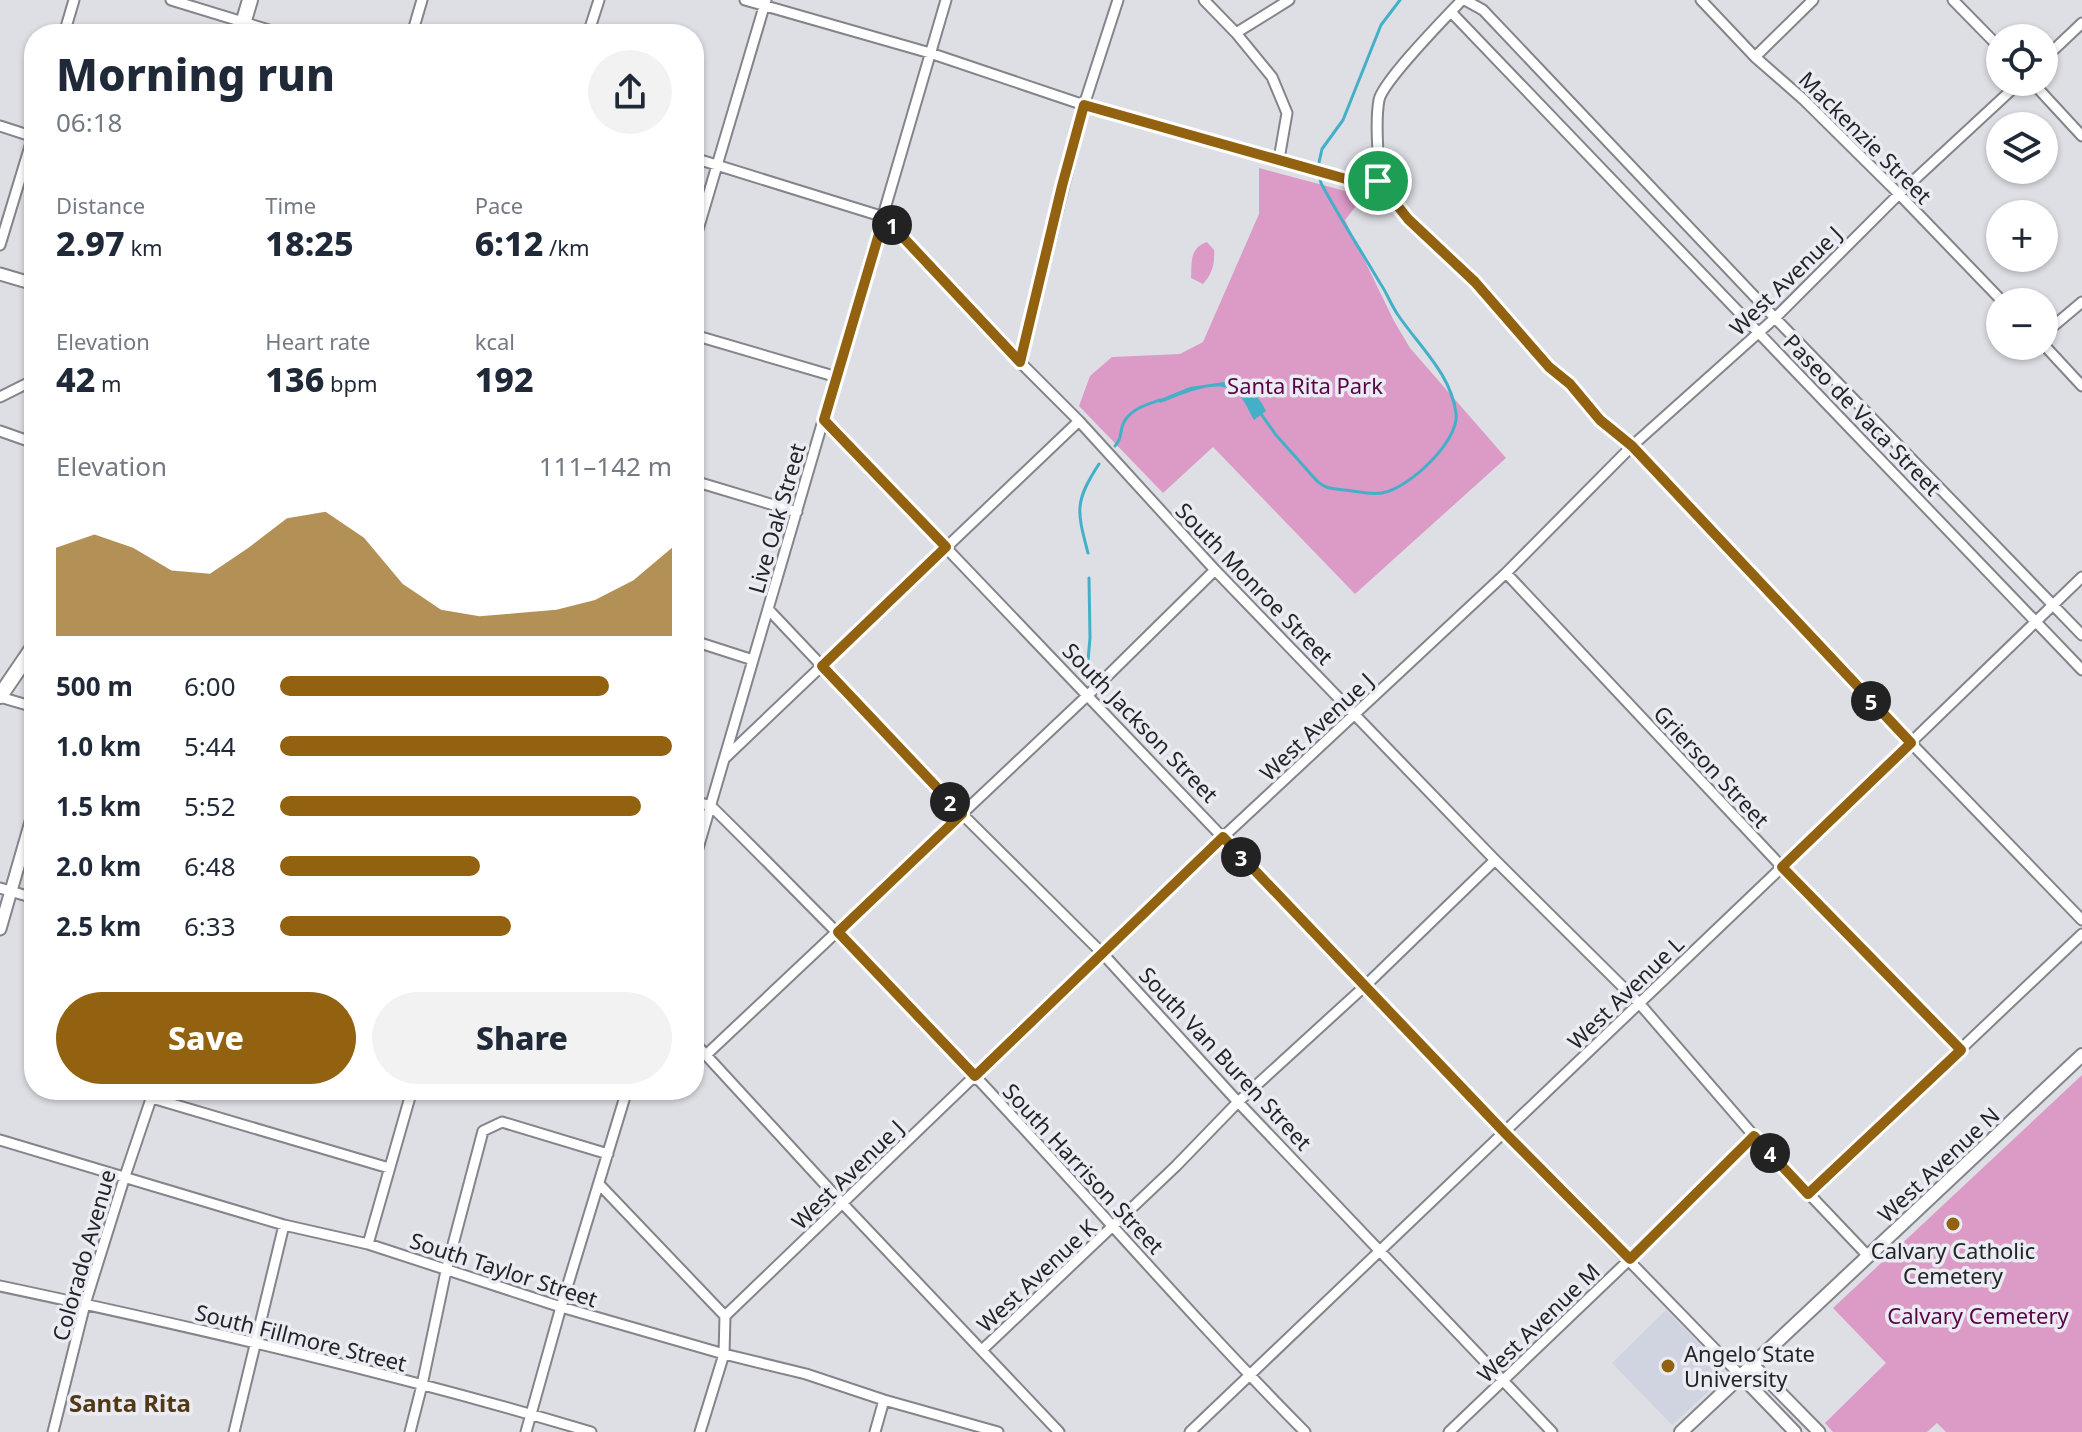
<!DOCTYPE html>
<html lang="en">
<head>
<meta charset="utf-8">
<style>
	:root { --surface:#fff; --page:#f2f2f3; --text:#1f2937; --muted:#747a83; --accent:#926210 }
	body { margin:0; font-family:"Noto Sans",sans-serif; background:var(--page); color:var(--text); height:100vh; display:flex; flex-direction:column; font-size:30px; white-space:nowrap }
	* { box-sizing:border-box; margin:0 }
	p { font-size:26px; color:var(--muted) }
	.icon { flex:none; width:44px; height:44px; fill:none; stroke:currentColor; stroke-width:2; stroke-linecap:round; stroke-linejoin:round }
	.map { position:relative; flex:1; overflow:hidden }
	.details { position:absolute; left:24px; top:24px; width:680px; height:1076px; display:flex; flex-direction:column; background:var(--surface); border-radius:32px; box-shadow:0 2px 6px #0004 }
	.details>* { flex:none }
	.controls { position:absolute; left:1986px; top:24px; display:grid; gap:16px }
	.controls a { display:grid; place-items:center; width:72px; height:72px; border-radius:50%; background:var(--surface); box-shadow:0 2px 6px #0004; font-size:40px }
	.pin { position:absolute; display:grid; place-items:center; width:68px; height:68px; color:#fff; margin:-34px; border:4px solid #fff; border-radius:50%; box-shadow:0 2px 8px #0007 }
	.km { position:absolute; width:40px; height:40px; margin:-20px; border-radius:50%; background:#222; color:#fff; font-size:22px; line-height:40px; text-align:center }
	.round { display:grid; place-items:center; flex:none; width:84px; height:84px; border-radius:42px; background:var(--page) }
	.head { display:flex; align-items:center; justify-content:space-between; height:136px; padding:0 32px }
	h1 { font-size:44px; font-weight:800; line-height:60px }
	.figures { display:grid; grid-template-columns:repeat(3,1fr); gap:12px; height:136px; padding:8px 32px }
	.figures div { display:grid; align-content:center }
	.figures b { font-size:34px; font-weight:800 }
	.figures small { font-size:22px; font-weight:400 }
	.figures p { font-size:22px }
	.chart { height:224px; padding:16px 32px }
	.chart p { display:flex; justify-content:space-between }
	.chart svg { width:100%; height:144px; margin-top:8px; fill:var(--accent); opacity:.7 }
	.action { display:flex; gap:16px; margin-top:auto; padding:16px 32px }
	.action a { flex:1; height:92px; border-radius:48px; background:var(--accent); color:#fff; font-size:32px; font-weight:800; line-height:92px; text-align:center }
	.action a+a { background:var(--page); color:var(--text) }
	ul { padding:0 32px; list-style:none; font-size:26px }
	li { display:grid; grid-template-columns:128px 96px 1fr; align-items:center; height:60px }
	li i { height:20px; border-radius:10px; background:var(--accent) }
	.map>svg:first-child { display:block }
	.built { fill:#d0d3e0 }
	.green { fill:#dc9ac6 }
	.water { fill:#44b0c7 }
	.lines { fill:none; stroke-linecap:round; stroke-linejoin:round }
	.stream { stroke:#44b0c7; stroke-width:3 }
	.minor-casing { stroke:#83858a; stroke-width:13 }
	.tertiary-casing { stroke:#83858a; stroke-width:15 }
	.secondary-casing { stroke:#83858a; stroke-width:16 }
	.primary-casing { stroke:#83858a; stroke-width:18 }
	.minor { stroke:#fff; stroke-width:9 }
	.tertiary { stroke:#fff; stroke-width:11 }
	.secondary { stroke:#fff; stroke-width:12 }
	.primary { stroke:#fff; stroke-width:14 }
	.route-casing { stroke:#fff; stroke-width:16 }
	.route { stroke:#926210; stroke-width:10 }
	.poi-dot { fill:#926210; stroke:#ebecf3; stroke-width:3 }
	.labels { text-anchor:middle; dominant-baseline:central; stroke-width:7; stroke-linejoin:round; paint-order:stroke }
	.street-label { font-size:22px; fill:#232426; stroke:#ebecf3 }
	.park-label { font-size:22px; fill:#590446; stroke:#ebecf3 }
	.poi-label { font-size:22px; fill:#232426; stroke:#ebecf3 }
	.neighbourhood-label { font-size:24px; font-weight:bold; fill:#513916; stroke:#ebecf3 }
</style>
</head>
<body>
<div class="map">
<svg width="2082" height="1432" viewBox="0 0 2082 1432">
	<rect width="100%" height="100%" fill="#dedfe5"/>
	<path class="built" d="M1666,1310L1724,1369L1725,1373L1723,1378L1672,1425L1612,1363Z"/>
	<path class="green" d="M1259,168L1364,196L1345,220L1394,321L1410,348L1506,458L1355,594L1213,447L1163,493L1079,406L1090,376L1112,357L1180,354L1203,342L1259,214Z
		M1207,242L1214,250C1215,264 1212,274 1203,284L1191,278C1192,263 1189,248 1207,242Z
		M2082,1075V1432H1946L1937,1423L1927,1432H1833L1825,1423L1886,1363L1833,1308Z"/>
	<path class="water" d="M1231,381C1249,386 1258,395 1266,411L1254,420C1248,410 1245,400 1236,392C1217,377 1180,396 1160,403L1158,400L1190,387Z"/>
	<g class="lines">
		<path class="stream" d="M1318,167L1322,149L1343,120L1381,25L1400,0
			M1261,414L1276,435L1317,481C1325,489 1334,489 1345,490C1356,491 1370,495 1382,493C1408,489 1460,441 1456,413C1451,374 1419,346 1398,315C1391,305 1387,293 1380,283C1360,249 1339,217 1321,183L1319,174
			M1115,446C1121,439 1120,436 1122,427C1127,410 1145,405 1160,400
			M1088,553C1077,511 1074,502 1099,464
			M1087,672L1090,638L1089,578"/>
		<g class="minor-casing">
			<path id="minor" d="M171,0L282,34
				M745,0L930,53L1084,105L1353,181H1378L1408,219L1475,282L1549,367L1570,384L1600,420L1632,446L1911,743L2082,920
				M1204,0L1236,33L1272,77L1287,113L1279,159
				M1465,0L1483,10L1775,318L2082,635
				M1701,0L1755,57L1803,99L1899,194L2003,302
				M1953,0L2000,48
				M1451,12L2082,670
				M1236,33L1289,0
				M64,34L74,0
				M412,34L422,0
				M588,34L599,0
				M1755,57L1813,0
				M2044,59L2082,23
				M2032,82L2082,136
				M0,126L34,137
				M694,158L884,217L1020,362L1079,421L1215,570L1495,860L1639,1003L1754,1136L1869,1257
				M1378,181C1380,153 1374,127 1379,100C1383,81 1445,18 1462,0
				M694,243L766,0
				M0,245L34,133
				M2044,334L2082,302
				M694,335L837,377
				M2044,345L2082,386
				M1020,362L1084,105L1118,0
				M0,397L34,380
				M824,420L1505,1133L1741,1376
				M0,431L34,443
				M694,481L797,512
				M1506,573L1782,867L1961,1050
				M768,609L962,814L1103,954L1238,1102L1552,1432
				M694,641L753,660
				M0,697L34,707
				M725,758L1079,421
				M694,801L711,806C800,894 888,984 974,1075C1085,1193 1191,1317 1305,1432
				M694,862L946,0
				M0,888L34,898
				M694,1042L843,1204L1059,1432
				M706,1055L1088,695L1215,570
				M152,1098L389,1168
				M0,1140L284,1225L368,1244L561,1307L724,1354L806,1374L884,1400L998,1432
				M599,1184L725,1316
				M1808,1194L2082,934
				M368,1244L412,1090
				M0,1286C198,1328 397,1374 591,1432
				M982,1350L1176,1166L1238,1102L1365,986L1495,860
				M53,1432L85,1304L125,1176L154,1090
				M234,1432L284,1225
				M410,1432L422,1385L446,1271L483,1131L502,1122L608,1154
				M526,1432L561,1307L627,1090
				M700,1432L724,1354L725,1316L1223,837L1506,573L1632,446L1775,318L1899,194L2020,82
				M875,1432L884,1400
				M1190,1432L1782,867L2082,577
				M1449,1432L1630,1259L1754,1136"/>
		</g>
		<g class="tertiary-casing">
			<path id="tertiary" d="M0,274L34,284
				M0,929L34,811
				M1753,1365L1819,1432
				M1741,1376L1795,1432"/>
		</g>
		<g class="secondary-casing">
			<path id="secondary" d="M1681,1432L2082,1055"/>
		</g>
		<g class="primary-casing">
			<path id="primary" d="M240,34L250,0
				M0,696L34,646"/>
		</g>
		<use href="#minor" class="minor"/>
		<use href="#tertiary" class="tertiary"/>
		<use href="#secondary" class="secondary"/>
		<use href="#primary" class="primary"/>
	</g>
	<g class="lines">
		<g class="route-casing">
			<path id="route" d="M1084,105L1353,181H1378L1408,219L1475,282L1549,367L1570,384L1600,420L1632,446L1911,743L1782,867L1961,1050L1808,1194L1754,1136L1630,1259L1505,1133L1223,837L975,1076L838,932L962,814L822,666L946,547L824,420L884,217L1020,362L1062,186Z"/>
		</g>
		<use href="#route" class="route"/>
	</g>
	<g class="poi-dot">
		<circle cx="1953" cy="1224" r="8"/>
		<circle cx="1668" cy="1366" r="8"/>
	</g>
	<g class="labels">
		<g class="street-label">
			<text transform="translate(1866 137) rotate(45)">Mackenzie Street</text>
			<text transform="translate(1785 280) rotate(-44)">West Avenue J</text>
			<text transform="translate(1863 414) rotate(46)">Paseo de Vaca Street</text>
			<text transform="translate(776 518) rotate(-74)">Live Oak Street</text>
			<text transform="translate(1255 583) rotate(46)">South Monroe Street</text>
			<text transform="translate(1141 722) rotate(46)">South Jackson Street</text>
			<text transform="translate(1316 726) rotate(-43)">West Avenue J</text>
			<text transform="translate(1712 766) rotate(47)">Grierson Street</text>
			<text transform="translate(1625 992) rotate(-44)">West Avenue L</text>
			<text transform="translate(1226 1058) rotate(47)">South Van Buren Street</text>
			<text transform="translate(1938 1164) rotate(-43)">West Avenue N</text>
			<text transform="translate(1084 1168) rotate(47)">South Harrison Street</text>
			<text transform="translate(847 1174) rotate(-44)">West Avenue J</text>
			<text transform="translate(83 1255) rotate(-74)">Colorado Avenue</text>
			<text transform="translate(504 1269) rotate(18)">South Taylor Street</text>
			<text transform="translate(1036 1275) rotate(-43)">West Avenue K</text>
			<text transform="translate(1538 1322) rotate(-44)">West Avenue M</text>
			<text transform="translate(301 1337) rotate(14)">South Fillmore Street</text>
		</g>
		<g class="park-label">
			<text x="1305" y="385">Santa Rita Park</text>
			<text x="1978" y="1315">Calvary Cemetery</text>
		</g>
		<g class="poi-label">
			<text x="1953" y="1250">Calvary Catholic<tspan x="1953" dy="25">Cemetery</tspan></text>
			<text x="1684" y="1353" text-anchor="start">Angelo State<tspan x="1684" dy="25">University</tspan></text>
		</g>
		<g class="neighbourhood-label">
			<text x="130" y="1402">Santa Rita</text>
		</g>
	</g>
</svg>
<div class="controls">
<a><svg class="icon" aria-label="locate" viewBox="0 0 24 24"><circle cx="12" cy="12" r="6"/><path d="M12 2v4M12 18v4M2 12h4M18 12h4"/></svg></a>
<a><svg class="icon" aria-label="layers" viewBox="0 0 24 24"><path d="M12 4l9 5-9 5-9-5zM3 14l9 5 9-5"/></svg></a>
<a>+</a>
<a>−</a>
</div>
<div class="pin" style="left:1378px;top:181px;background:#1e9e55"><svg class="icon" aria-label="arrive" viewBox="0 0 24 24"><path d="M6 21V4h12l-3 4 3 4H6"/></svg></div>
<b class="km" style="left:892px;top:225px">1</b>
<b class="km" style="left:950px;top:802px">2</b>
<b class="km" style="left:1241px;top:857px">3</b>
<b class="km" style="left:1770px;top:1153px">4</b>
<b class="km" style="left:1871px;top:701px">5</b>
<section class="details">
<div class="head"><div><h1>Morning run</h1><p>06:18</p></div><a class="round"><svg class="icon" aria-label="share" viewBox="0 0 24 24"><path d="M12 15V3M7 8l5-5 5 5M5 13v7h14v-7"/></svg></a></div>
<div class="figures">
<div><p>Distance</p><b>2.97<small> km</small></b></div>
<div><p>Time</p><b>18:25</b></div>
<div><p>Pace</p><b>6:12<small> /km</small></b></div>
</div>
<div class="figures">
<div><p>Elevation</p><b>42<small> m</small></b></div>
<div><p>Heart rate</p><b>136<small> bpm</small></b></div>
<div><p>kcal</p><b>192</b></div>
</div>
<div class="chart"><p><span>Elevation</span>111–142 m</p>
<svg viewBox="0 0 160 44" preserveAspectRatio="none"><path d="M0 44V17L10 13L20 17L30 24L40 25L50 17L60 8L70 6L80 14L90 28L100 36L110 38L120 37L130 36L140 33L150 27L160 17V44z"/></svg>
</div>
<ul>
<li><b>500 m</b>6:00<i style="width:84%"></i></li>
<li><b>1.0 km</b>5:44<i style="width:100%"></i></li>
<li><b>1.5 km</b>5:52<i style="width:92%"></i></li>
<li><b>2.0 km</b>6:48<i style="width:51%"></i></li>
<li><b>2.5 km</b>6:33<i style="width:59%"></i></li>
</ul>
<div class="action"><a>Save</a><a>Share</a></div>
</section>
</div>
</body>
</html>
